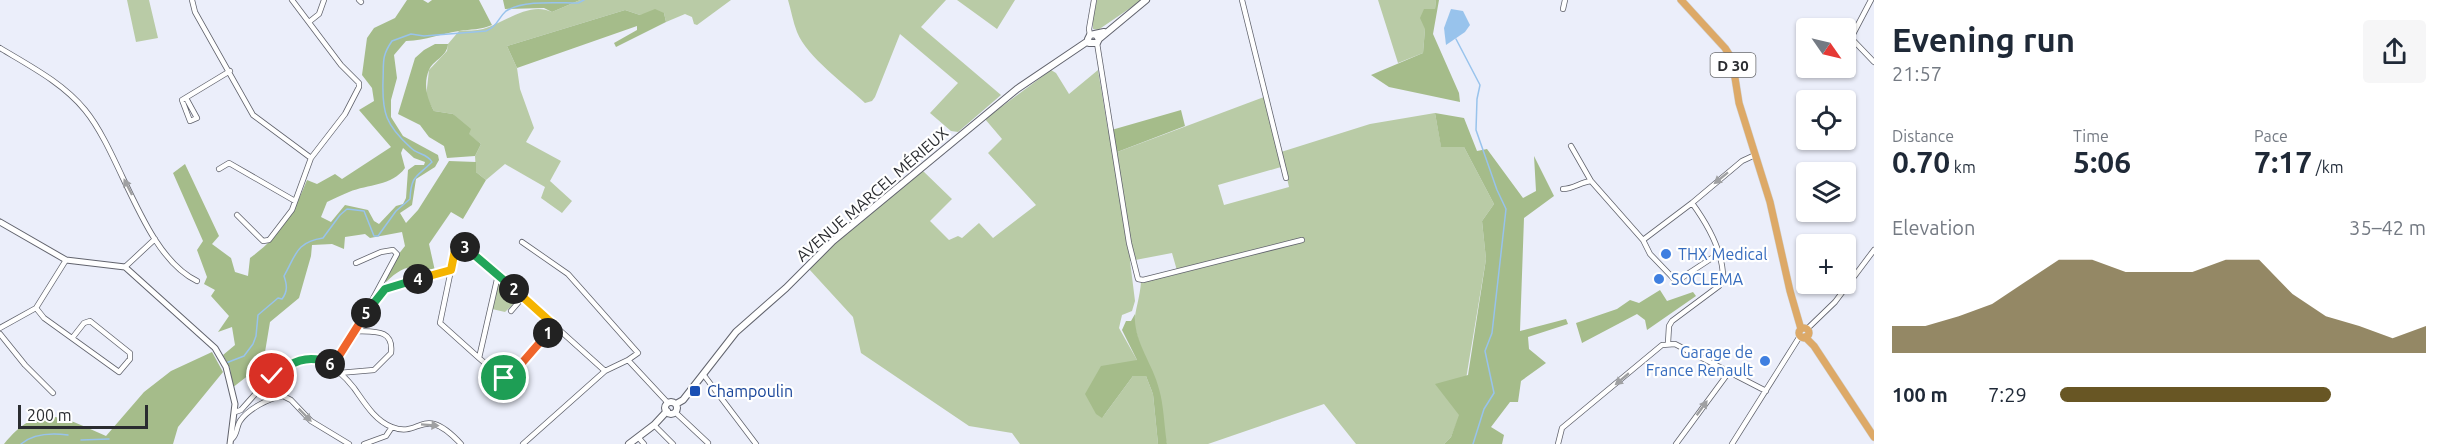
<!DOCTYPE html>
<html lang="en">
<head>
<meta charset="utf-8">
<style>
	:root { --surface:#fff; --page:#f6f6f7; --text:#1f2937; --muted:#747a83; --accent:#685624 }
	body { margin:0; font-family:Ubuntu,sans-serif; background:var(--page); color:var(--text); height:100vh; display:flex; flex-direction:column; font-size:22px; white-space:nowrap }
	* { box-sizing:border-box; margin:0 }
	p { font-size:20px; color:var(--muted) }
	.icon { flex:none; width:33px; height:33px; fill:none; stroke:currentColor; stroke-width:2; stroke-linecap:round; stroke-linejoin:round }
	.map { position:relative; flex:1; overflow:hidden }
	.drawer { display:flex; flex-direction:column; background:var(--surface); width:570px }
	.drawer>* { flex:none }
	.needle { width:39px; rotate:124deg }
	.controls { position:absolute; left:1796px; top:18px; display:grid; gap:12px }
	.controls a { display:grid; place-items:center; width:60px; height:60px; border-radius:6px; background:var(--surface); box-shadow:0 2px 4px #0004; font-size:30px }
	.scale { position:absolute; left:18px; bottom:15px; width:130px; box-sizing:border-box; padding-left:6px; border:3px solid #2a2c30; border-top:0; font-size:16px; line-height:21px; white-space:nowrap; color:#2a2c30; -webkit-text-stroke:4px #fff; paint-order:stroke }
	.pin { position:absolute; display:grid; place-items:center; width:51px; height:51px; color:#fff; margin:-26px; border:3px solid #fff; border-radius:50%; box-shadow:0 2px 6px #0007 }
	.km { position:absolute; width:30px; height:30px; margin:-15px; border-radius:50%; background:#222; color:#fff; font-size:16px; line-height:30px; text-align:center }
	.round { display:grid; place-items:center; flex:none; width:63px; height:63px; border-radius:6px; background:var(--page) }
	.headline { display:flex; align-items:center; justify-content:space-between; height:102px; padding:0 18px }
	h1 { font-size:33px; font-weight:600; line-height:45px }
	.metrics { display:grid; grid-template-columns:repeat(3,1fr); gap:9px; height:102px; padding:6px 18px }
	.metrics div { display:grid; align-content:center }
	.metrics b { font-size:30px; font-weight:600 }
	.metrics small { font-size:16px; font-weight:400 }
	.metrics p { font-size:16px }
	.chart { height:168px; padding:12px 18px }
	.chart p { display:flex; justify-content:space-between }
	.chart svg { width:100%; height:108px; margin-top:6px; fill:var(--accent); opacity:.7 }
	ul { padding:0 18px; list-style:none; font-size:20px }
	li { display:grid; grid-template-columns:96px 72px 1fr; align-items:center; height:45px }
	li i { height:15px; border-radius:8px; background:var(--accent) }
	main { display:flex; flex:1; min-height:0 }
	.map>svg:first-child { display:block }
	.green { fill:#b9cba6 }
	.forest { fill:#a5bc8a; fill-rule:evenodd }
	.water { fill:#98c3ec }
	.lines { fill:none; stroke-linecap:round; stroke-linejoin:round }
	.stream { stroke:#98c3ec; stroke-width:1.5 }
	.minor-casing { stroke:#61636d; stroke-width:6 }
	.tertiary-casing { stroke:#61636d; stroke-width:7 }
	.secondary-casing { stroke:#61636d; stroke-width:8 }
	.primary-casing { stroke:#d0d1d1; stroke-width:8 }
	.minor { stroke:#fff; stroke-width:4.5 }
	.tertiary { stroke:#fff; stroke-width:5 }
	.secondary { stroke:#fff; stroke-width:6 }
	.primary { stroke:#dda967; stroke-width:7 }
	.oneway { fill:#9fa0a2 }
	.split-1-casing { stroke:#fff; stroke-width:12 }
	.split-2-casing { stroke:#fff; stroke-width:12 }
	.split-3-casing { stroke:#fff; stroke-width:12 }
	.split-4-casing { stroke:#fff; stroke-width:12 }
	.split-5-casing { stroke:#fff; stroke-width:12 }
	.split-6-casing { stroke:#fff; stroke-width:12 }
	.split-7-casing { stroke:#fff; stroke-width:12 }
	.split-1 { stroke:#f0652b; stroke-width:8 }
	.split-2 { stroke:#f5b400; stroke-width:8 }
	.split-3 { stroke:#22a559; stroke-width:8 }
	.split-4 { stroke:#f5b400; stroke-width:8 }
	.split-5 { stroke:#22a559; stroke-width:8 }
	.split-6 { stroke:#f0652b; stroke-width:8 }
	.split-7 { stroke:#22a559; stroke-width:8 }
	.shop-dot { fill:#3f7fe0; stroke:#fff; stroke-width:2 }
	.transit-dot { fill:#1a4fb4; stroke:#fff; stroke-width:2 }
	.labels { text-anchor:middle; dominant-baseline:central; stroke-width:4.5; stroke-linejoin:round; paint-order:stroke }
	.shield { fill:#fff; stroke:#6a6b6e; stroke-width:1.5 }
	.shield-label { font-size:15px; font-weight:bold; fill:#2a2c30 }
	.street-label { font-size:16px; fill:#2a2c30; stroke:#fff }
	.shop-label { font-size:16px; fill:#366cbe; stroke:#fff; text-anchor:start }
	.transit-label { font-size:16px; fill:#164399; stroke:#fff; text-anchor:start }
</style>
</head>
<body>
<main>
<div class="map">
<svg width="1874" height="444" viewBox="0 0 1874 444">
	<rect width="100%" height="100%" fill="#ebeefa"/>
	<path class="green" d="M127,0H149L158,38L136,42Z
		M580,0H731L697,25L694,24L692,17L685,14L666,22L664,13L640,15L625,10L507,46L517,68L520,89L534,128L526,142L561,161L550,181L572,201L562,213L541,198L545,187L505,164L486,180L476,172L475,156L481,144L468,134L453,114L434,111L426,97L429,70L447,51L448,44L459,31C467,30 476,31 483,29C505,23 529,1 552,12Z
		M788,0H946L921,27L1001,95L958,132L951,131L930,113L958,83L900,34L875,97L872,101L865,103C845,84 807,57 797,32C793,22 791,10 788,0Z
		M957,0H1015L997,29Z
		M1097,0H1142L1098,30L1093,29V16Z
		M1378,0H1436L1435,10L1425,29L1423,53L1398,63Z
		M1051,70L1056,73L1069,94L1098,70L1112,154L1264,97L1281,167L1218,185L1224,205L1289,187L1281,152L1370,124L1435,113L1441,146L1464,147L1494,204L1482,221L1486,259L1460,415L1451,437L1444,444H1356L1324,404L1208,444H1167L1134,324C1135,310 1140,297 1141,282L1178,274L1172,253L1130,261L1135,301L1132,311L1122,315L1119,328L1137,360L1102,418L1133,376H1146L1153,394L1158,444H1020L1012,433L969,426L861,353L853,317L809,269L841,238L923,171L952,199L930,221L949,240L958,236L962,238L979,223L993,238L1036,205L988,153L1002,139L985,119Z
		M502,282L520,298L505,312L492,309L498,283Z"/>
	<path class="forest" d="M407,0H423L428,3L432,0H479L492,25C481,30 471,29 459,31C439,34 428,40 406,41L394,55L397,78L391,100V117L403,136L438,155L439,160L435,167L416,179L412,205L400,213L406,223L418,210L449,161L476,162V172L486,180L463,219L451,212L429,244L435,271C414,263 402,266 386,282L383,274L405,246L402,232L370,238L365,234L345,237L344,249L332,244L312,245L311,256L299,298L270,322L263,364L232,388L230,368L223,355L235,345L232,327L218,332L229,316L211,296L215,290L204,284L207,277L197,250L203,241L173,173L185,164L219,236L212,244L231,258L235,272L248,276L250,258C280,236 293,215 307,180L317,184L335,174L342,179L391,147L359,110L374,101L372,88L362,75L367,38L374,28L395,18ZM403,148L414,158L425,162L424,165H415L408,170L406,198L403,204L396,206L379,224L374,221L368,210L345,205L331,222L321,217L327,202C334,199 341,195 349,192C368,184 392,186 405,168L401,153Z
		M503,0H580L552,12L544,8L505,9Z
		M1436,0H1439L1433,34L1459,93L1460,102L1389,87L1371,75L1423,53L1425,29L1420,18L1424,9H1435Z
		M655,9L664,13L666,22L616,47L614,43L637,30V26L517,68L507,46L625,10L640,15Z
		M435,44H448C447,57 433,60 429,70C423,84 427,99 434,111L453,114L471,129L469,134L481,144L475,156L447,158L444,146L429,137L420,125L398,114L415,58L424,50Z
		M1181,110L1185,126L1112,154L1108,131Z
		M1435,113L1464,118L1477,151L1487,149L1523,198L1536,191L1534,156L1554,196L1524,218L1520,331L1566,319L1568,324L1528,337L1529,349L1546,363L1521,381L1518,402H1510L1491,427L1504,435L1502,444H1444L1451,437L1459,415L1435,384L1468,375L1486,259L1482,221L1494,204L1464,147H1441Z
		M1660,290L1667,301L1693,292L1696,296L1647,330L1645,320L1637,314L1582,343L1576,323L1617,309L1630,300L1639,303Z
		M1135,314C1133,341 1153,364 1159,389C1164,406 1164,426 1167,444H1158L1153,394L1146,376H1133L1102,418L1096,414L1085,394L1101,366L1137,360L1122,330L1126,321H1131Z
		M212,352L223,372L178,427L173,444H4C40,400 63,418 106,436L144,392L171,371Z"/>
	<path class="water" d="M1451,9L1463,11L1470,25L1465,32L1446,45L1444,28Z"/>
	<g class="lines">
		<path class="stream" d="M1456,39L1480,85L1477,99L1476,130L1497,190L1506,209L1492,333L1485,351L1494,393L1484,409L1473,444
			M226,363L244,356L253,344L256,336L258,315L278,298L282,299C288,291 287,285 284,276C296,255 296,242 323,238L340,215L347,209L364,211L374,236H378L396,211L410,199C411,175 417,177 432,162C427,153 417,155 410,147C386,125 382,113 383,81C384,62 381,57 392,41L411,34L424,36L486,31C497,27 498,18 506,11C524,0 555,3 578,3L584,0
			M81,440L109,439
			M21,444C34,433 53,433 68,435"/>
		<g class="minor-casing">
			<path id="minor" d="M192,0L195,12L253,115L311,158
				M359,0L361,2
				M1242,0L1286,178
				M1871,0L1851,38L1874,62
				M1563,9L1565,0
				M309,22L319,14L324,0
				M1090,35L1089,29L1094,0
				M1097,43L1129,243L1138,279L1143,280L1302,240
				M0,48C30,66 63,83 85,110C122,155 143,255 197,281
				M186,98L197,118L190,121L182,100L230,71
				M1571,146L1591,181L1643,240L1650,254L1674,279H1680L1718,254
				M219,169L229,163L295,201
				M1563,189C1573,189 1581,182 1591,181
				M237,215L263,241L269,240L292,210L311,158L345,114L359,87V83L341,65L292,0
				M1643,240L1692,203L1742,161L1755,155
				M522,242L568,274L638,353L628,360
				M356,263L381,252L393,250L397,254L369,306
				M125,267L155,239
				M451,270L440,323L479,358
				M498,275L479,358L502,378
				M36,308L44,318L119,372L130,359V353L90,321L84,323L73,337
				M511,311L523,297
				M555,326L605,371
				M0,328L36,308L66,260
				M1807,329L1835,302L1874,250
				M0,334L25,365L53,393
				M1668,343L1669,326L1672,321L1719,286L1723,280C1724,252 1708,225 1692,203
				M332,366L385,289L451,270L455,250L462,246L468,248L555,326L509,378
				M339,373L374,370L391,353C394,328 373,332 354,331
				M703,374L756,444
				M501.5 382a4.5 4.5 0 1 1 9 0a4.5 4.5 0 1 1-9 0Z
				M235,412L241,410C277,369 309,331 354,388C364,402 375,421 392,427C421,439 422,402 461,444
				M675,412L708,443
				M654,425L673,444
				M638,437L644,444
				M232,439C238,433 236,427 240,421C248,409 269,398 283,396L291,400L311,421L349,444
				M364,444L386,436L392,427
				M523,444L605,371L628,360L668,403
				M1558,444L1562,428L1662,345L1675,344L1766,391
				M1676,444L1729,372
				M1732,444L1800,336"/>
		</g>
		<g class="tertiary-casing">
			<path id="tertiary" d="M0,222L66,260L125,267L215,348L226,367L235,404L230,444"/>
		</g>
		<g class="secondary-casing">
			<path id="secondary" d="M1096,35L1099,39L1097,43H1089L1088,39L1090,35L1104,32
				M1099,39L1146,0
				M665 408a6 6 0 1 1 12 0a6 6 0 1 1-12 0Z
				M676,404L683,400L736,332L786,288L833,241L1017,89L1088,41
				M629,444L654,425L667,411"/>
		</g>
		<g class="primary-casing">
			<path id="primary" d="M1681,0L1725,48L1732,59L1739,103L1770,202L1790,291L1801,329
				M1799 333a5 5 0 1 1 10 0a5 5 0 1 1-10 0Z
				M1805,337L1814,346L1874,437"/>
		</g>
		<use href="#minor" class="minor"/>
		<use href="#tertiary" class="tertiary"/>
		<use href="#secondary" class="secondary"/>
		<use href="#primary" class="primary"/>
	</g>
	<defs><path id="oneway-solid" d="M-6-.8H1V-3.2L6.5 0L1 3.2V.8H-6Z" transform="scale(1.5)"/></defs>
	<g class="oneway">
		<use href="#oneway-solid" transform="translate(1721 178) rotate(141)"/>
		<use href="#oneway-solid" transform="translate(128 187) rotate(-117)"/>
		<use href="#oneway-solid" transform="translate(1622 379) rotate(140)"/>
		<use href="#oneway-solid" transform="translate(1702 408) rotate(-54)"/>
		<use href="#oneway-solid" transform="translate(305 415) rotate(45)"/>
		<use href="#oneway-solid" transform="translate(430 425) rotate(4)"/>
	</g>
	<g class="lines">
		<g class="split-1-casing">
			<path id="split-1" d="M504,378H509L548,333"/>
		</g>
		<g class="split-2-casing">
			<path id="split-2" d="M514,289L555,326L548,333"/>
		</g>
		<g class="split-3-casing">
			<path id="split-3" d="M465,247L514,289"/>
		</g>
		<g class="split-4-casing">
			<path id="split-4" d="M418,279L451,270L455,250L465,247"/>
		</g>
		<g class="split-5-casing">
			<path id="split-5" d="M366,313L385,289L418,279"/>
		</g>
		<g class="split-6-casing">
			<path id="split-6" d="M330,364L332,366L335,362L366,313"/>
		</g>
		<g class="split-7-casing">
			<path id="split-7" d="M272,376C291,363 308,352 330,364"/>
		</g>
		<use href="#split-1" class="split-1"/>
		<use href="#split-2" class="split-2"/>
		<use href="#split-3" class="split-3"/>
		<use href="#split-4" class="split-4"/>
		<use href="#split-5" class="split-5"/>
		<use href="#split-6" class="split-6"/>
		<use href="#split-7" class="split-7"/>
	</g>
	<g class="shop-dot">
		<circle cx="1666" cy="254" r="6"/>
		<circle cx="1659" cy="279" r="6"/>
		<circle cx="1765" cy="361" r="6"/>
	</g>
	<rect class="transit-dot" x="689" y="385" width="12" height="12" rx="3"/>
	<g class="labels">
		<rect class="shield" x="1710.5" y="53" width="45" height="24" rx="4.5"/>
		<g class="shield-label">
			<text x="1733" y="65">D 30</text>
		</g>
		<g class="street-label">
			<text transform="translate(872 194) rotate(-41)">AVENUE MARCEL MÉRIEUX</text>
		</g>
		<g class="shop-label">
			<text x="1678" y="254">THX Medical</text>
			<text x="1671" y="279">SOCLEMA</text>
			<text x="1753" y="352" text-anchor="end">Garage de<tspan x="1753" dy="18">France Renault</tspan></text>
		</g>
		<g class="transit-label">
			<text x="707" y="391">Champoulin</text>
		</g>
	</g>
</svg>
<div class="controls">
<a><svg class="needle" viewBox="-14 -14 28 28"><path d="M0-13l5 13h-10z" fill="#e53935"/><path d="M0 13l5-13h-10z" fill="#747a83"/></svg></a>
<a><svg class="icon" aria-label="locate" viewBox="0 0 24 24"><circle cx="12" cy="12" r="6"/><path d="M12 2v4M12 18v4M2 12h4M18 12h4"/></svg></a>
<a><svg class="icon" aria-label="layers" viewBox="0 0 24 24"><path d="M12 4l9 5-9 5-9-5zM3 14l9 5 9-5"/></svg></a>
<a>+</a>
</div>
<div class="scale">200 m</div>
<div class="pin" style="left:504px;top:378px;background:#1e9e55"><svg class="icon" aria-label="arrive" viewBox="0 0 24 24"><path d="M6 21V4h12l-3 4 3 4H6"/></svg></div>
<div class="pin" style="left:272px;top:376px;background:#d93025"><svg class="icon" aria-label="check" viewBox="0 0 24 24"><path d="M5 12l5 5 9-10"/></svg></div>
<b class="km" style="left:548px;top:333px">1</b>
<b class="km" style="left:514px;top:289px">2</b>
<b class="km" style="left:465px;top:247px">3</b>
<b class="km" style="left:418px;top:279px">4</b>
<b class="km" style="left:366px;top:313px">5</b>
<b class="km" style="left:330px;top:364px">6</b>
</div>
<section class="drawer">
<div class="headline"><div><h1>Evening run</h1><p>21:57</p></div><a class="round"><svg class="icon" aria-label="share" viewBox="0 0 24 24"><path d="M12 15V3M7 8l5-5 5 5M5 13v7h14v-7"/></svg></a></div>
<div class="metrics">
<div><p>Distance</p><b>0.70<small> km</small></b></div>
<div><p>Time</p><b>5:06</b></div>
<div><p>Pace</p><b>7:17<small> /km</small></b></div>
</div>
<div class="chart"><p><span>Elevation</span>35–42 m</p>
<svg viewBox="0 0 160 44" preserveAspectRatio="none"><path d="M0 44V33L10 33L20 29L30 24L40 15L50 6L60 6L70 11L80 11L90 11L100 6L110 6L120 20L130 29L140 33L150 38L160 33V44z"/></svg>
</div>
<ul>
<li><b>100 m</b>7:29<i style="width:74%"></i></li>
</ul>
</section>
</main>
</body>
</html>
